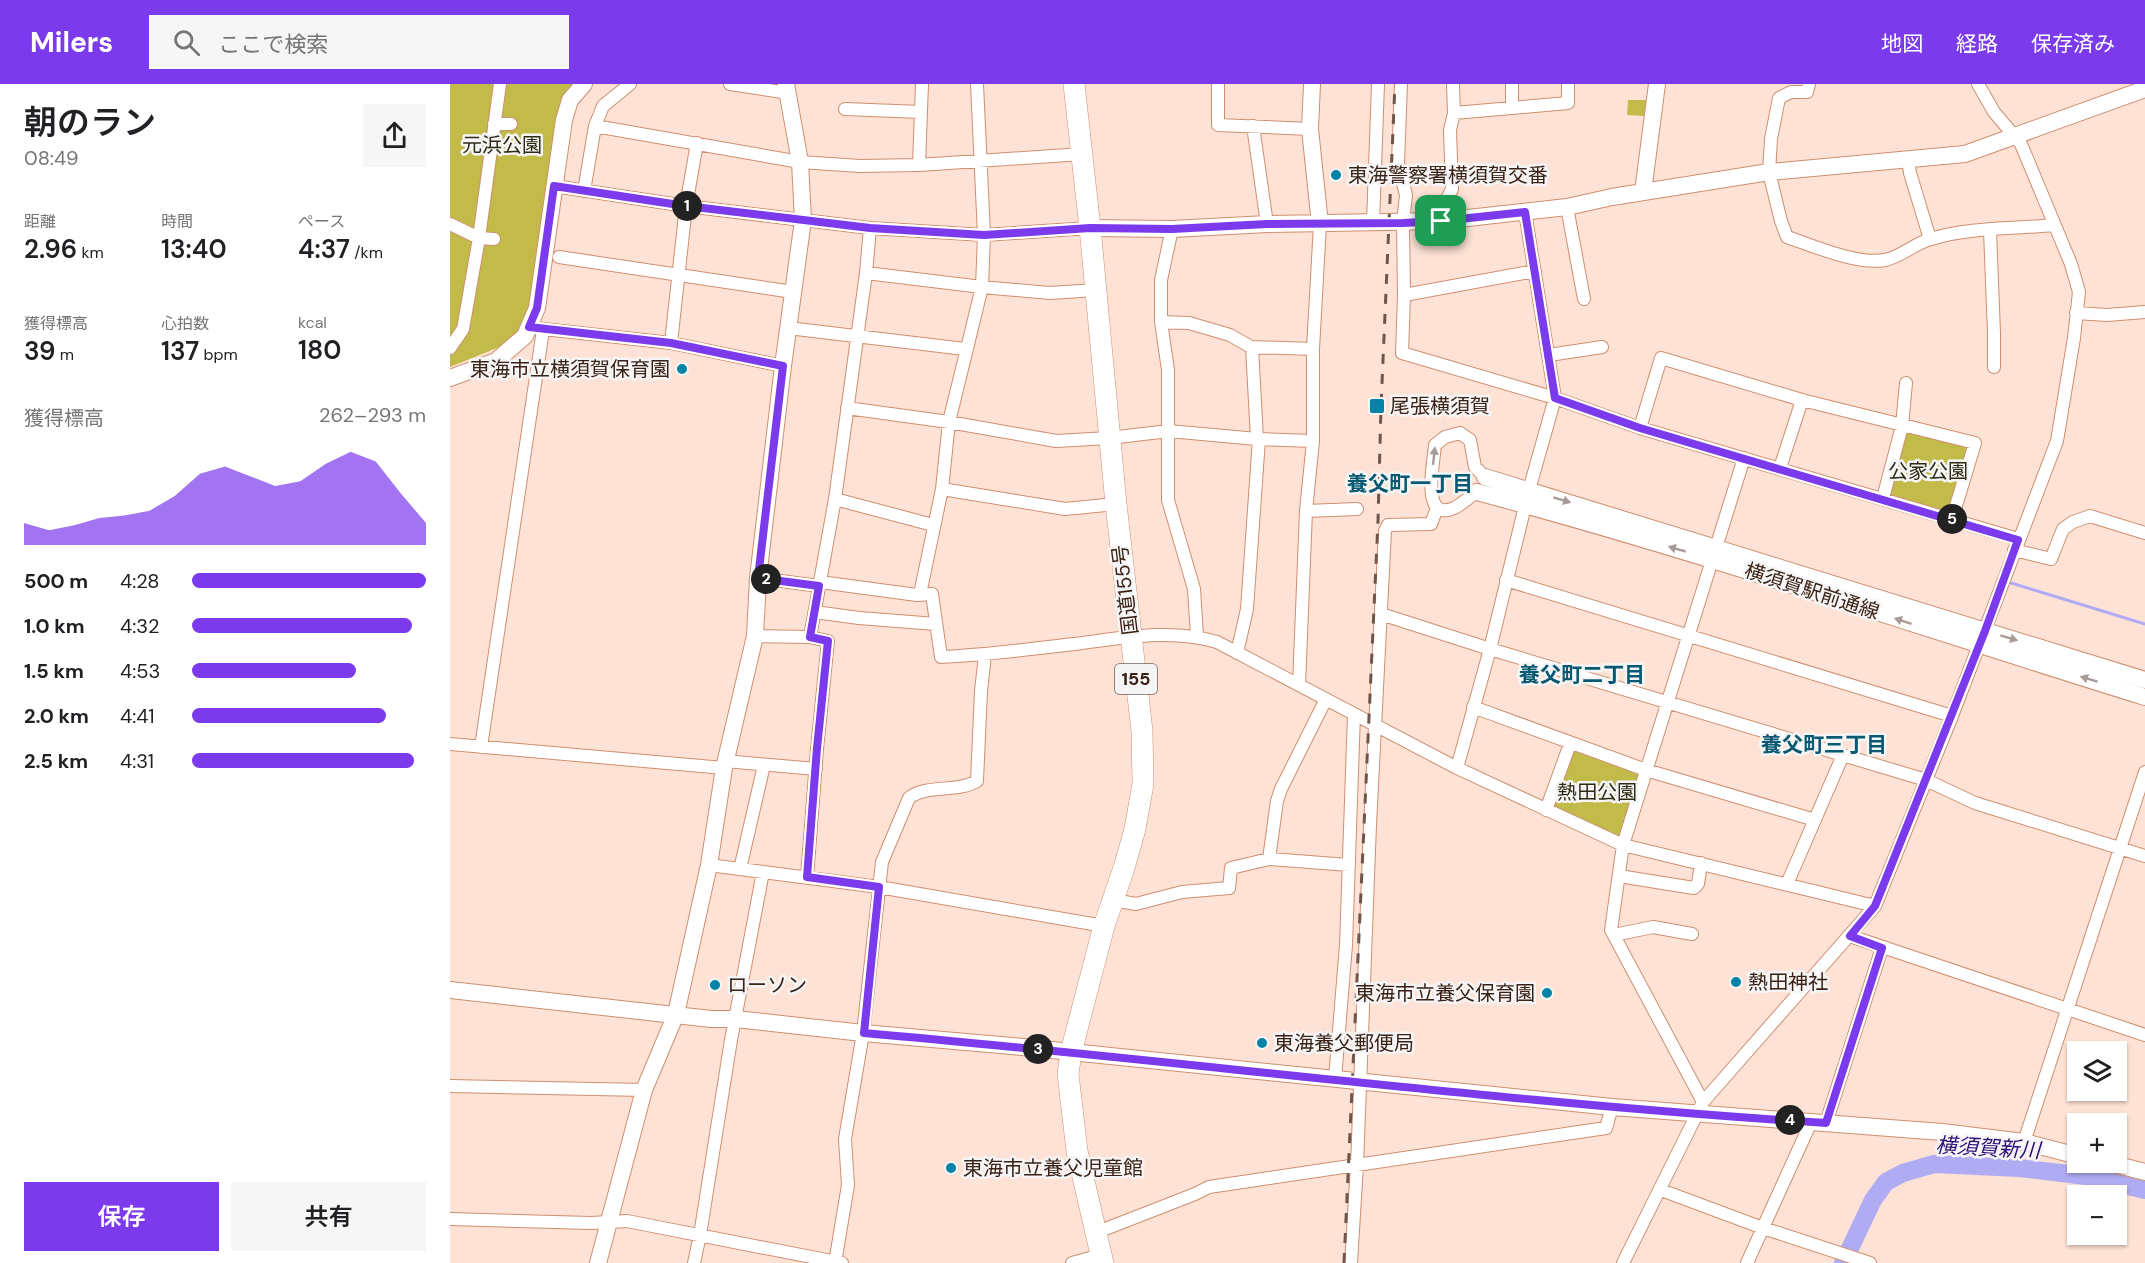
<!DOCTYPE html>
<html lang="ja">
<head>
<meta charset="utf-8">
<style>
	:root { --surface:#fff; --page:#f6f6f6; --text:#202124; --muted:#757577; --accent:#7c3aed }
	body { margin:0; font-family:"DM Sans","Noto Sans JP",sans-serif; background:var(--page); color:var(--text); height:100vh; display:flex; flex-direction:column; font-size:22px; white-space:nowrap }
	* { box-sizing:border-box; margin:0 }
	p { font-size:20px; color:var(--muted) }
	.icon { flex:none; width:33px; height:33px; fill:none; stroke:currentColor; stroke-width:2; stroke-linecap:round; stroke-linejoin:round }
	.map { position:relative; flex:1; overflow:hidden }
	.sheet { display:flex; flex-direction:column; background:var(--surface); width:450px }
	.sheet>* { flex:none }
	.buttons { position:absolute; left:1617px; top:957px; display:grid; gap:12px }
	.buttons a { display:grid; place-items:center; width:60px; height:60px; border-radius:0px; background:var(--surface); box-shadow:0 2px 4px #0004; font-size:30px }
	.pin { position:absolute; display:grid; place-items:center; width:51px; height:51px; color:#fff; margin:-26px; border-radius:12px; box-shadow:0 3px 9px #0006 }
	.km { position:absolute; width:30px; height:30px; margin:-15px; border-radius:50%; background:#222; color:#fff; font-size:16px; line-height:30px; text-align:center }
	.round { display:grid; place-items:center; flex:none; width:63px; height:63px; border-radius:0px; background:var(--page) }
	.headline { display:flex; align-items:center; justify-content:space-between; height:102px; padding:0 24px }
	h1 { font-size:33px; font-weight:600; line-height:45px }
	.metrics { display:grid; grid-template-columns:repeat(3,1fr); gap:9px; height:102px; padding:6px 24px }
	.metrics div { display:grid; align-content:center }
	.metrics b { font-size:26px; font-weight:600 }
	.metrics small { font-size:16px; font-weight:400 }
	.metrics p { font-size:16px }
	.chart { height:168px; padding:12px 24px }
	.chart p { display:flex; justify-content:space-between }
	.chart svg { width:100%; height:108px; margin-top:6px; fill:var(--accent); opacity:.7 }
	.action { display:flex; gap:12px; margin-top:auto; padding:12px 24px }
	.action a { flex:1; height:69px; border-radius:0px; background:var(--accent); color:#fff; font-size:24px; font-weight:600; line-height:69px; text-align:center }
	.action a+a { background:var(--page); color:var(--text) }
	ul { padding:0 24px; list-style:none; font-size:20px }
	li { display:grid; grid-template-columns:96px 72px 1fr; align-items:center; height:45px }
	li i { height:15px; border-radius:8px; background:var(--accent) }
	header { display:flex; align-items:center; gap:36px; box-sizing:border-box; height:84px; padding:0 30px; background:var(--accent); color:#fff }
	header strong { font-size:28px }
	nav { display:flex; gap:33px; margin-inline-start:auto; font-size:21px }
	.search { width:420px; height:54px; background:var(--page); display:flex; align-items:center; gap:15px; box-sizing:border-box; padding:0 21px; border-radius:0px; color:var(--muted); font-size:22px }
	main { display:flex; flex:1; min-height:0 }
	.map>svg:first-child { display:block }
	.green { fill:#c2bb4a }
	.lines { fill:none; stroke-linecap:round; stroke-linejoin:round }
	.stream { stroke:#b0acf3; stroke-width:3 }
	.river { stroke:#b0acf3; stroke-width:18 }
	.street-casing { stroke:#ce8f71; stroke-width:14 }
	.secondary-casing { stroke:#ce8f71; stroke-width:18 }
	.highway-casing { stroke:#ce8f71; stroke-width:22 }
	.street { stroke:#fff; stroke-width:12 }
	.secondary { stroke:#fff; stroke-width:16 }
	.highway { stroke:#fff; stroke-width:21 }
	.rail { stroke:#70564a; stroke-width:3; stroke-dasharray:10 10; stroke-linecap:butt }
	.oneway { fill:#a69b96 }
	.route-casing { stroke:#fff; stroke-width:12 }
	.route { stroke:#7c3aed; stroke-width:8 }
	.poi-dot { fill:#0383a7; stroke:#f5f5f5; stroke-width:2 }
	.labels { text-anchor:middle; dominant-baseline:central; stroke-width:5; stroke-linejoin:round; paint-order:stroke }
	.shield { fill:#f5f5f5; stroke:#726158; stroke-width:1.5 }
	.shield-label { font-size:18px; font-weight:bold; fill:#3a2115 }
	.park-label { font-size:20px; fill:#2d2b13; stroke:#f5f5f5 }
	.poi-label { font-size:20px; fill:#3a2115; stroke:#f5f5f5; text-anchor:start }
	.street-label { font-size:20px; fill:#3a2115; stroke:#f5f5f5 }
	.neighbourhood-label { font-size:21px; font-weight:bold; fill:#095972; stroke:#f5f5f5 }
	.water-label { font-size:21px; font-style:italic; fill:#2e0f77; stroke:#f5f5f5 }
</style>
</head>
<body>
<header>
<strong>Milers</strong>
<div class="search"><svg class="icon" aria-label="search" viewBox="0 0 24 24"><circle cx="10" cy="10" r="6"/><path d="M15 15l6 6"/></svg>ここで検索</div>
<nav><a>地図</a><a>経路</a><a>保存済み</a></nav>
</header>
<main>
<section class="sheet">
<div class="headline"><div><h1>朝のラン</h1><p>08:49</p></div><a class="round"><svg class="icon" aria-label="share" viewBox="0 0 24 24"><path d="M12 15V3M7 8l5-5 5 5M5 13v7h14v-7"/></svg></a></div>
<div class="metrics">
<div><p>距離</p><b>2.96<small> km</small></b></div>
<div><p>時間</p><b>13:40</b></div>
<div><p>ペース</p><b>4:37<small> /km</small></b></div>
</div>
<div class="metrics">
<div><p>獲得標高</p><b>39<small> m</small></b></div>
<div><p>心拍数</p><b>137<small> bpm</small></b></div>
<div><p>kcal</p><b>180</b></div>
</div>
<div class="chart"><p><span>獲得標高</span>262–293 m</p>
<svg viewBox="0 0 160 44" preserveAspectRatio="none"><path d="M0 44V35L10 38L20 36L30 33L40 32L50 30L60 24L70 15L80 12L90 16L100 20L110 18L120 11L130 6L140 10L150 23L160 35V44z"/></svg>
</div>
<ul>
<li><b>500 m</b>4:28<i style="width:100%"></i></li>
<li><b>1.0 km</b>4:32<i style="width:94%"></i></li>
<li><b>1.5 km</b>4:53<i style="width:70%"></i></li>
<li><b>2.0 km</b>4:41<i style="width:83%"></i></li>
<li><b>2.5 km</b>4:31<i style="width:95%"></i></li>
</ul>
<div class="action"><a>保存</a><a>共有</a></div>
</section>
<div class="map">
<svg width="1695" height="1179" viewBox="0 0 1695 1179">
	<rect width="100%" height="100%" fill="#fee2d5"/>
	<path class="green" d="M0,0H123L116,8L107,30L87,211L68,249L47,264L0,283Z
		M1178,16H1196L1194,32L1177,31Z
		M1460,347L1517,361L1519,366L1500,428L1496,430L1439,412L1455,349Z
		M1126,666L1187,689L1190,693L1172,751L1168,755L1103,724L1120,668Z"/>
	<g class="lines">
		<path class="stream" d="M1561,499L1695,540"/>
		<path class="river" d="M1393,1179L1423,1116L1436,1098L1453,1089L1484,1080L1569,1084L1636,1092L1695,1106"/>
		<g class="street-casing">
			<path id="street" d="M280,0L338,9
				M768,0V41L860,45
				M951,0L948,79L956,111L953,139L954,211L952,269L1105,314L1190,344L1568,455
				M1062,0V24
				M1359,0L1357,8H1341L1329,14L1321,55L1319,88L1331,137L1337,153C1364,162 1407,181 1435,176C1451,173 1465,159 1481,155C1519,143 1565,145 1604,141
				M395,25L471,28
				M1004,29L1118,19V0
				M44,40H61
				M145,42L350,78L410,82L469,81L632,70
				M803,42L817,140
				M1458,75L1460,89L1480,155
				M469,81L472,0
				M104,102L236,122L420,144L534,151L640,144
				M134,107L145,42L153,22L180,0
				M1117,123L1134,215
				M991,137V127L1002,105L1000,46L1004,29L1003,0
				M923,139L928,0
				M0,140L29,154L44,155
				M722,145L711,196V238L718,286V416L744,505L747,552
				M1540,147L1544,249V283
				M109,173L343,208
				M416,189L532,203L600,209L646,206
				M954,211L1085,187
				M1626,229L1657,231L1695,228
				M711,238L739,239L780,251L801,263L863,265
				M85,244L221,259L333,282
				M338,244L515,265
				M221,259L236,122L247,59
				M802,263L807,355
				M0,264L13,245L29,154L50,0
				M1099,271L1152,263
				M397,324L499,338L606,357L659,354L719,347L807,355L863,357
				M1190,344L1211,274L1352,316L1525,359L1502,435
				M1330,384L1352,316
				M492,405L615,425L666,420
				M1027,408C1020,412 1011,421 1004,424C970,439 984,377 985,361L995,353L1010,349L1020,356L1025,383L1035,393
				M1433,414L1452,342L1456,299
				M385,415L483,441
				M856,427L907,425
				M1564,466L1601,475L1613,445L1623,438L1640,432L1695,449
				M308,494L369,502
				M1056,496L1502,632
				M370,498L467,511L482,510L491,573C536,571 580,565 625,560C672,554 721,544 767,558L1007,684L1173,761L1425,822
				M470,510L492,405L499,338L532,203L534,151L527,0
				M365,528L409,534L486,540
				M931,530L1040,565L1476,696L1525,719L1695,772
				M305,552L360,553L378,557L367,665L357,793
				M360,553L385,415L416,189L420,144
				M787,569L797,525L809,355
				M849,601L856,427L863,357V265L870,140
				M1023,623L1196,686L1365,736
				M0,660L274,684
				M31,663L93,246
				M275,677L366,685
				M1007,684L1040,565L1079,406L1105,314L1075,128
				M1096,726L1120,660
				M819,775L827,717L831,705L876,615
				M259,781L429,803L654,842
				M290,785L314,681
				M1169,792L1244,804L1248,800L1251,779
				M1337,800L1393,671
				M663,816L686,820L732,808L779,804L781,784L819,775L899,781
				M1164,851L1203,843L1242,850
				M1400,852L1695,951
				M885,995L896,861L904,630
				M0,1002L194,1006
				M1253,1018L1161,846L1173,761L1294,374
				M1376,1039L1432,864
				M1574,1058L1695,688
				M1211,1106L1313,1144L1420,1179
				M0,1135L141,1139L177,1137L392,1179
				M645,1149L745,1110L759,1103L1156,1044L1162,1023
				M244,1179L250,1151L281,956L313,788
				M385,1179L398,1101L395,1055L413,949L432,778L459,714C477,700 506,709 527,697L531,607L535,571
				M622,1179L651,1171
				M901,1179L907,1081L920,741L935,447L938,441L981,440L987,424
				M1173,1179L1253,1018L1425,822L1502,632L1607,357L1624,254L1629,208L1621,180L1571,60L1544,28L1528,0
				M1297,1179L1361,1038"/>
		</g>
		<g class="secondary-casing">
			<path id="secondary" d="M862,0L860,45L870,140
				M1193,108L1207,0
				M640,144L722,145L817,140L991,137L1117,123L1162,113L1319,88L1515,70L1695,5
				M0,294L46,277L75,252L87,224L114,36L120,16L134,0
				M1035,393L1695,596
				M1027,408C1252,468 1472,544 1695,613
				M0,906L261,935H286L413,949L562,962L1162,1023L1492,1048L1574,1058L1628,1072
				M1656,1078L1695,1088
				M148,1179L194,1006L226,930L259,781L274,684L305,552L308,494L333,282L353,136L350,78L336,0"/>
		</g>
		<g class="highway-casing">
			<path id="highway" d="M624,0L640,144L666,420L692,647L693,700L685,745L674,784L654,842L621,968L618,990L627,1067L653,1179"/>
		</g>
		<use href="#street" class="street"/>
		<use href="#secondary" class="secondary"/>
		<use href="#highway" class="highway"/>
		<path class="rail" d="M894,1179L928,437L931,322L945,0"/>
	</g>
	<defs><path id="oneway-solid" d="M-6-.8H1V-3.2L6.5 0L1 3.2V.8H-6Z" transform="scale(1.5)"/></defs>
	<g class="oneway">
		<use href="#oneway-solid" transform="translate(984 372) rotate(-84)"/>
		<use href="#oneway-solid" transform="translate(1112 416) rotate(17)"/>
		<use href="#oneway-solid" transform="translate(1227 465) rotate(-164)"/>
		<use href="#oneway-solid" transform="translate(1453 537) rotate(-162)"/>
		<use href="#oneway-solid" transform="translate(1559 554) rotate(17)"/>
		<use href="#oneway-solid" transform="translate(1639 595) rotate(-163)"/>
	</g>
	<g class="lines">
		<g class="route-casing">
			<path id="route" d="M104,102L236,122L420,144L534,151L640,144L722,145L817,140L953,139L991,137L1075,128L1105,314L1190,344L1568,456L1535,547L1425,822L1400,852L1432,864L1376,1039C1054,1019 735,977 414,949L429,803L357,793L367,664L378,557L360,553L369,502L308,494L333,282L221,259L79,243L87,224Z"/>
		</g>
		<use href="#route" class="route"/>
	</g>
	<g class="poi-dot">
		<circle cx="886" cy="91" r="6"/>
		<circle cx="232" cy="285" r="6"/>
		<rect x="919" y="314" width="16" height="16" rx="3"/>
		<circle cx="1286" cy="898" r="6"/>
		<circle cx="265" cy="901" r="6"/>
		<circle cx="1097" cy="909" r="6"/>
		<circle cx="812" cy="959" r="6"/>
		<circle cx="501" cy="1084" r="6"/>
	</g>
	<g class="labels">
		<rect class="shield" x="665" y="580" width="42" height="30" rx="4.5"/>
		<g class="shield-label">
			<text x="686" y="595">155</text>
		</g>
		<g class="park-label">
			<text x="52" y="61">元浜公園</text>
			<text x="1478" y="387">公家公園</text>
			<text x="1147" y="708">熱田公園</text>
		</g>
		<g class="poi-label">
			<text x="898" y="91">東海警察署横須賀交番</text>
			<text x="220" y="285" text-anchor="end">東海市立横須賀保育園</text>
			<text x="940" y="322">尾張横須賀</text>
			<text x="1298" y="898">熱田神社</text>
			<text x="277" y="901">ローソン</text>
			<text x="1085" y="909" text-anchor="end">東海市立養父保育園</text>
			<text x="824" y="959">東海養父郵便局</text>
			<text x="513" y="1084">東海市立養父児童館</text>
		</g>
		<g class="street-label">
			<text transform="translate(675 506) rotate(-97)">国道155号</text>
			<text transform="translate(1362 507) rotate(18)">横須賀駅前通線</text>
		</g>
		<g class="neighbourhood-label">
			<text x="960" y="400">養父町一丁目</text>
			<text x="1132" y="591">養父町二丁目</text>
			<text x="1374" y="661">養父町三丁目</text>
		</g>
		<g class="water-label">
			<text transform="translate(1538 1064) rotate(3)">横須賀新川</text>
		</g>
	</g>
</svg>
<div class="buttons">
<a><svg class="icon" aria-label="layers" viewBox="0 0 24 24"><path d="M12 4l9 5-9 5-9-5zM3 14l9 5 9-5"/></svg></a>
<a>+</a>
<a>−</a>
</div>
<div class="pin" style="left:991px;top:137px;background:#1e9e55"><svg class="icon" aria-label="arrive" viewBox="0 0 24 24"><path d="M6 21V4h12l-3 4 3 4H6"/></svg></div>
<b class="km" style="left:237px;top:122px">1</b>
<b class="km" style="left:316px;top:495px">2</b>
<b class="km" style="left:588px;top:965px">3</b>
<b class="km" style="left:1340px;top:1036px">4</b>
<b class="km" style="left:1502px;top:435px">5</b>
</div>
</main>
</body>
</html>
